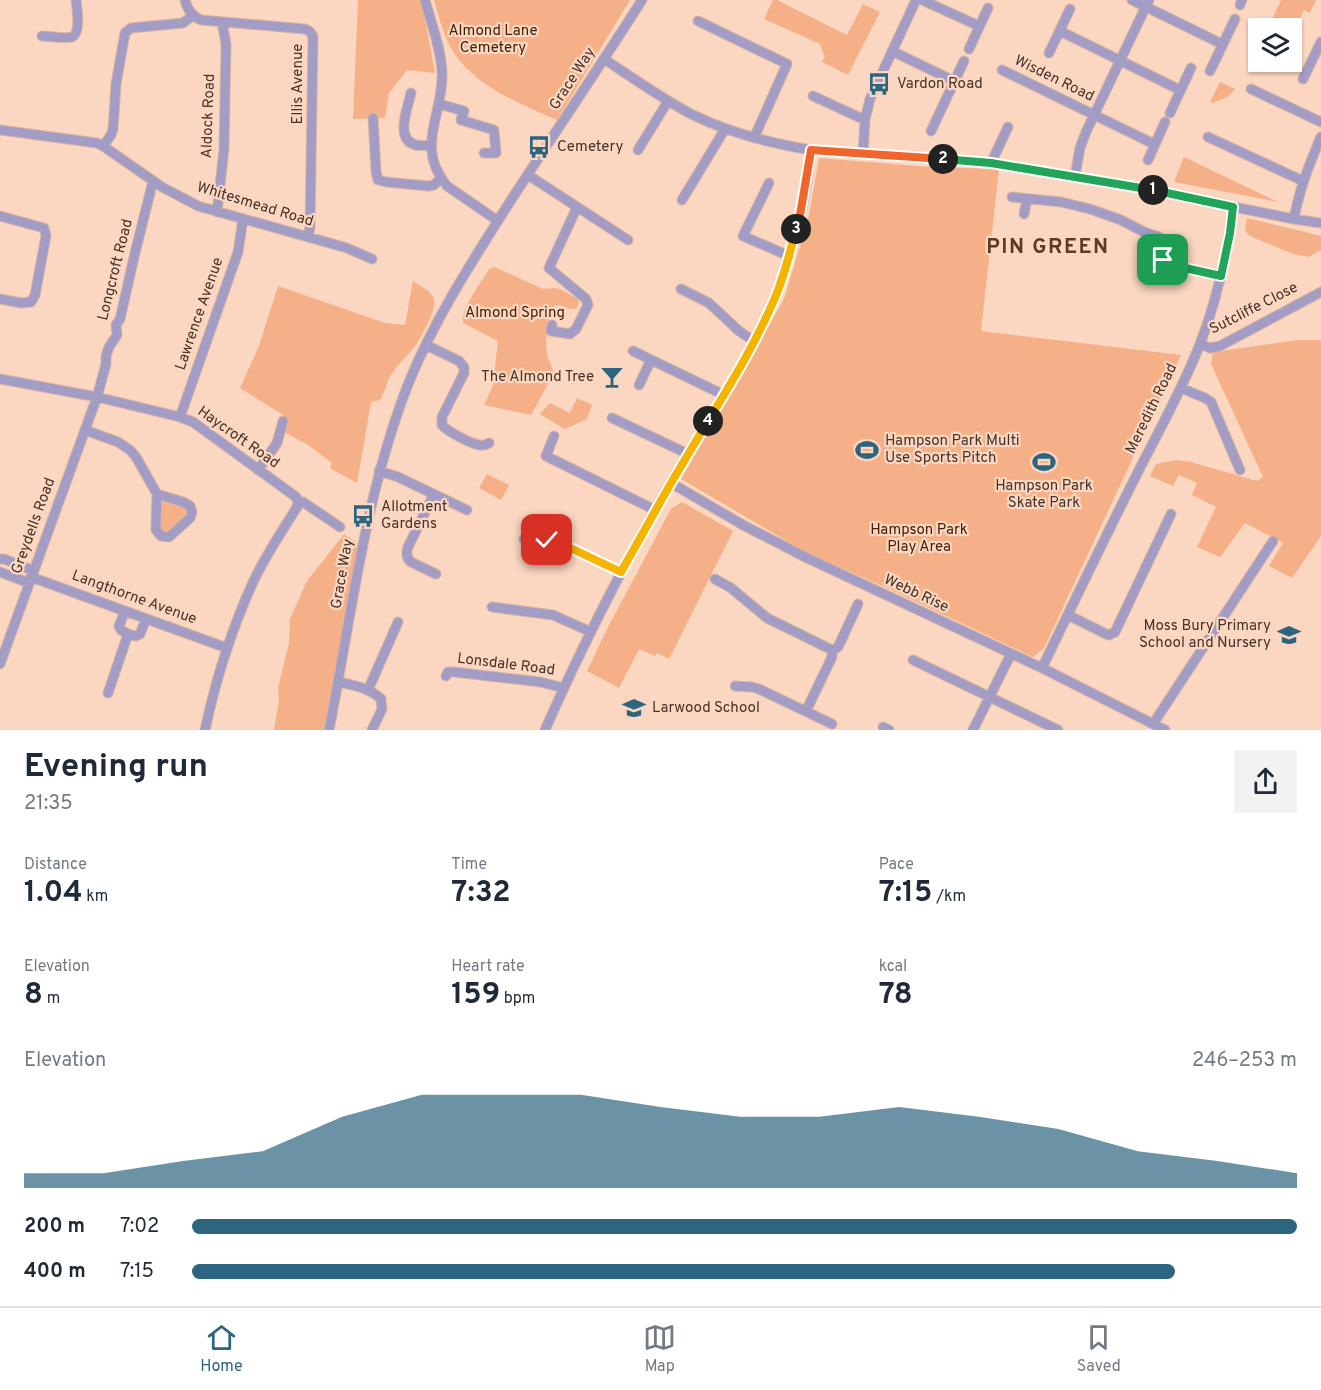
<!DOCTYPE html>
<html lang="en">
<head>
<meta charset="utf-8">
<style>
	:root { --surface:#fff; --page:#f2f2f3; --text:#1f2937; --muted:#747a83; --line:#e0e1e3; --accent:#2d657f }
	body { margin:0; font-family:Overpass,sans-serif; background:var(--page); color:var(--text); height:100vh; display:flex; flex-direction:column; font-size:22px; white-space:nowrap }
	* { box-sizing:border-box; margin:0 }
	p { font-size:20px; color:var(--muted) }
	.icon { flex:none; width:33px; height:33px; fill:none; stroke:currentColor; stroke-width:2; stroke-linecap:round; stroke-linejoin:round }
	.map { position:relative; height:730px; overflow:hidden }
	.panel { display:flex; flex-direction:column; background:var(--surface); flex:1 }
	.panel>* { flex:none }
	.tools { position:absolute; left:1248px; top:18px; display:grid; gap:12px }
	.tools a { display:grid; place-items:center; width:54px; height:54px; border-radius:0px; background:var(--surface); box-shadow:0 2px 4px #0004; font-size:30px }
	.pin { position:absolute; display:grid; place-items:center; width:51px; height:51px; color:#fff; margin:-26px; border-radius:12px; box-shadow:0 3px 9px #0006 }
	.km { position:absolute; width:30px; height:30px; margin:-15px; border-radius:50%; background:#222; color:#fff; font-size:16px; line-height:30px; text-align:center }
	.round { display:grid; place-items:center; flex:none; width:63px; height:63px; border-radius:0px; background:var(--page) }
	.headline { display:flex; align-items:center; justify-content:space-between; height:102px; padding:0 24px }
	h1 { font-size:33px; font-weight:700; line-height:45px }
	.metrics { display:grid; grid-template-columns:repeat(3,1fr); gap:9px; height:102px; padding:6px 24px }
	.metrics div { display:grid; align-content:center }
	.metrics b { font-size:30px; font-weight:700 }
	.metrics small { font-size:16px; font-weight:400 }
	.metrics p { font-size:16px }
	.chart { height:168px; padding:12px 24px }
	.chart p { display:flex; justify-content:space-between }
	.chart svg { width:100%; height:108px; margin-top:6px; fill:var(--accent); opacity:.7 }
	ul { padding:0 24px; list-style:none; font-size:20px }
	li { display:grid; grid-template-columns:96px 72px 1fr; align-items:center; height:45px }
	li i { height:15px; border-radius:8px; background:var(--accent) }
	.tab-bar { display:flex; justify-content:space-around; align-items:center; height:84px; border-top:2px solid var(--line); background:var(--surface); font-size:16px; color:var(--muted) }
	.tab-bar a { display:grid; justify-items:center; gap:3px }
	.tab-bar .selected { color:var(--accent) }
	.map>svg:first-child { display:block }
	.green { fill:#f5b087 }
	.lines { fill:none; stroke-linecap:round; stroke-linejoin:round }
	.minor-casing { stroke:#d7b5a2; stroke-width:11 }
	.minor { stroke:#a39dc6; stroke-width:9 }
	.split-1-casing { stroke:#fff; stroke-width:12 }
	.split-2-casing { stroke:#fff; stroke-width:12 }
	.split-3-casing { stroke:#fff; stroke-width:12 }
	.split-4-casing { stroke:#fff; stroke-width:12 }
	.split-5-casing { stroke:#fff; stroke-width:12 }
	.split-1 { stroke:#22a559; stroke-width:8 }
	.split-2 { stroke:#22a559; stroke-width:8 }
	.split-3 { stroke:#f0652b; stroke-width:8 }
	.split-4 { stroke:#f5b400; stroke-width:8 }
	.split-5 { stroke:#f5b400; stroke-width:8 }
	.labels { text-anchor:middle; dominant-baseline:central; stroke-width:4.5; stroke-linejoin:round; paint-order:stroke }
	.park-label { font-size:15px; fill:#452109; stroke:#fbd6c0 }
	.street-label { font-size:15px; fill:#463329; stroke:#fbd6c0 }
	.poi-label { font-size:15px; fill:#463329; stroke:#fbd6c0; text-anchor:start }
	.district-label { font-size:21px; font-weight:bold; letter-spacing:1.5px; fill:#5f3922; stroke:#fbd6c0 }
</style>
</head>
<body>
<div class="map">
<svg width="1321" height="730" viewBox="0 0 1321 730">
	<rect width="100%" height="100%" fill="#fbd6c0"/>
	<path class="green" d="M358,0H420L424,13L435,73L407,70L389,93L385,118L353,119Z
		M434,0H630L557,120C515,101 467,84 447,40C441,27 438,13 434,0Z
		M773,0H777L847,35L863,4L880,12L848,75L822,62L825,56L822,51L820,44L764,19Z
		M1281,0H1316L1310,13L1304,10L1292,36V28H1268Z
		M1220,82L1235,89L1229,96L1213,103L1210,102Z
		M1184,157L1278,202L1174,182Z
		M819,158L930,167L999,169L981,331L1181,355L1044,648L1033,657L887,588L809,554L681,479L784,299L808,220Z
		M1247,218L1321,236V250L1308,257L1293,254L1250,236L1245,231Z
		M495,267L543,289L555,288L562,290L578,299L579,302L576,309C569,310 562,305 555,305C547,315 545,341 547,354C548,360 552,367 554,373L531,415L484,405L493,385L498,341L463,323C461,308 481,283 489,269Z
		M413,281C420,286 432,291 434,299C437,309 419,342 412,350C405,358 397,365 391,375C386,383 385,393 380,400L371,402L357,483L330,468L332,463L308,445L284,432L286,417L240,388L259,346L278,286L385,323L405,325Z
		M1298,340H1321V536L1292,578L1269,566L1283,543L1245,523L1220,557L1197,547L1216,507L1192,495L1197,483L1179,475L1173,486L1150,476L1156,464L1176,460L1191,462L1257,481L1263,477L1211,364L1213,352Z
		M577,398L592,405L587,419L565,429L540,414L550,403L570,413Z
		M487,474L509,485L501,500L479,488Z
		M162,499L186,506L188,513L169,533H161L159,508Z
		M682,502L733,531L669,659L657,653L655,656L639,649L619,688L587,671L608,627L671,509Z
		M344,534L359,545L324,730H274L279,700L278,688L289,643L290,619L307,581Z"/>
	<g class="lines">
		<g class="minor-casing">
			<path id="minor" d="M185,0C187,9 192,16 201,20L305,29L309,31L313,36L310,227L308,237
				M425,0C431,23 441,48 442,72C444,115 414,146 447,186L498,221
				M922,0L979,26
				M1132,0L1222,44
				M1240,5L1242,0
				M698,21L787,64L754,138
				M1060,31L1180,90
				M42,36C49,36 66,39 72,37C81,33 77,9 76,0
				M969,49L988,8
				M892,51L954,81
				M1049,53L1070,9
				M604,59C633,78 661,98 691,114C729,133 769,143 811,150L991,163L1145,189L1294,219L1321,223
				M1002,70L1154,144
				M1210,71L1235,19
				M1303,79L1321,42
				M1251,89L1321,122
				M411,93C408,107 394,140 416,145C421,146 426,145 431,145
				M813,96L865,120
				M439,104L464,111L461,120L494,130L496,153H484
				M1170,113L1191,68
				M373,118L376,171L378,180L386,182L428,186L434,185L441,178
				M0,130L97,143L103,146L162,187L198,206L347,248L372,259
				M931,131L964,61
				M1208,137L1303,181
				M103,146L111,135L113,129L116,84L125,33L131,28L183,23L193,15
				M638,150L668,101
				M863,154L865,120L870,99L916,0
				M1148,160L1165,122
				M991,163L1008,127
				M528,175L628,240
				M1075,176L1080,148L1086,132L1149,0
				M769,183L743,236L789,256
				M1012,197L1061,202L1090,209L1121,220L1144,232L1159,237L1162,243L1161,257L1165,263L1221,276
				M682,200L725,129
				M217,212L224,149L226,44L222,22
				M1024,214L1027,199
				M0,216L44,228L46,236L35,295L31,302L21,303L0,299
				M1294,219C1299,190 1309,164 1321,137
				M681,289L709,303L739,331L754,341
				M552,325L551,331L570,334L576,329L588,305L586,299L549,268L577,207
				M1200,344L1210,348L1220,346L1321,292
				M426,345L459,361L464,367V373L442,417V425C448,432 470,443 479,445C485,446 485,445 489,443
				M633,351L724,395
				M0,379L97,397L180,417L193,422L296,497L298,502H303L340,527
				M639,385L651,360
				M1181,388L1205,398L1211,402L1240,470
				M180,417L238,252L243,219
				M612,418L688,454
				M85,430L118,442L130,450L136,457L157,494L183,502L190,506L192,512L190,518L169,537L161,536L156,530V525L157,494
				M554,436L546,456L655,510
				M258,470L277,443L283,421
				M379,471L398,477L467,510
				M671,483L743,525L805,557L1042,668L1165,730
				M434,494L408,547C406,553 406,558 411,562L436,574
				M524,539L547,540L560,543L621,572
				M0,559H4L34,571
				M0,572L29,583
				M31,577L227,648
				M715,579L731,588L767,618L830,649L832,651V657L806,711
				M492,607L553,615L591,632
				M1068,615L1106,634L1109,635L1115,632L1171,514
				M128,634L136,636L140,634L146,619
				M832,651L838,647L840,643L858,604
				M913,660L1058,730
				M0,664L97,397L106,364V356L109,347L117,335L116,325L120,319L135,253L153,181
				M1042,668C1069,612 1096,556 1124,500C1149,448 1179,398 1200,344C1217,300 1227,254 1233,207
				M446,676L448,672H454L540,682L564,688
				M339,682C353,685 370,688 381,699L382,709L372,730
				M735,686L752,687L759,689L832,724
				M368,690L398,622
				M108,693L128,634L121,630L119,626L125,611
				M1153,724L1273,541
				M883,727L889,730
				M205,730C216,678 232,628 254,580C266,555 282,531 297,507L298,502
				M329,730C352,613 365,493 409,382C436,316 475,257 513,197C556,131 600,66 642,0
				M545,730C581,648 622,568 666,490C697,437 733,385 760,329C788,274 805,212 811,150
				M973,730L1011,654"/>
		</g>
		<use href="#minor" class="minor"/>
	</g>
	<g class="lines">
		<g class="split-1-casing">
			<path id="split-1" d="M1153,190L1233,207L1230,233L1221,276L1167,264L1163,260"/>
		</g>
		<g class="split-2-casing">
			<path id="split-2" d="M943,159L991,163L1153,190"/>
		</g>
		<g class="split-3-casing">
			<path id="split-3" d="M796,229L800,215L811,150L943,159"/>
		</g>
		<g class="split-4-casing">
			<path id="split-4" d="M708,421C732,382 756,342 774,300C784,277 790,253 796,229"/>
		</g>
		<g class="split-5-casing">
			<path id="split-5" d="M547,540L560,543L621,572L671,483L708,421"/>
		</g>
		<use href="#split-1" class="split-1"/>
		<use href="#split-2" class="split-2"/>
		<use href="#split-3" class="split-3"/>
		<use href="#split-4" class="split-4"/>
		<use href="#split-5" class="split-5"/>
	</g>
	<defs>
		<g id="bus-bare" transform="scale(1.8)"><path d="M-5-6H5V4H4V6H2V4H-2V6H-4V4H-5ZM-3.5-4V0h7V-4ZM-3.5 1.2v1.5H-2V1.2ZM2 1.2v1.5H3.5V1.2Z" fill="#2d657f" stroke="#fbd6c0" stroke-width="2.5" paint-order="stroke"/></g>
		<g id="bar-bare" transform="scale(1.8)"><path d="M-6-5H6L.8 .8V4.5H3.5V6h-7V4.5H-.8V.8Z" fill="#2d657f" stroke="#fbd6c0" stroke-width="2.5" paint-order="stroke"/></g>
		<g id="stadium-bare" transform="scale(1.8)"><path d="M0-5a6.5 5 0 1 0 0 10a6.5 5 0 1 0 0-10ZM-3.5-1.8h7v3.6h-7Z" fill="#2d657f" stroke="#fbd6c0" stroke-width="2.5" paint-order="stroke"/></g>
		<g id="school-bare" transform="scale(1.8)"><path d="M0-5L7-2L0 1L-7-2ZM-4 1L0 2.5L4 1V4Q0 6-4 4Z" fill="#2d657f" stroke="#fbd6c0" stroke-width="2.5" paint-order="stroke"/></g>
	</defs>
	<g fill-rule="evenodd">
		<use href="#bus-bare" x="879" y="84"/>
		<use href="#bus-bare" x="539" y="147"/>
		<use href="#bar-bare" x="612" y="377"/>
		<use href="#stadium-bare" x="867" y="450"/>
		<use href="#stadium-bare" x="1044" y="462"/>
		<use href="#bus-bare" x="363" y="516"/>
		<use href="#school-bare" x="1289" y="635"/>
		<use href="#school-bare" x="634" y="708"/>
	</g>
	<g class="labels">
		<g class="park-label">
			<text x="493" y="31">Almond Lane<tspan x="493" dy="17">Cemetery</tspan></text>
			<text x="515" y="313">Almond Spring</text>
			<text x="919" y="530">Hampson Park<tspan x="919" dy="17">Play Area</tspan></text>
		</g>
		<g class="street-label">
			<text transform="translate(573 79) rotate(-57)">Grace Way</text>
			<text transform="translate(1054 79) rotate(26)">Wisden Road</text>
			<text transform="translate(298 84) rotate(-90)">Ellis Avenue</text>
			<text transform="translate(209 116) rotate(-88)">Aldock Road</text>
			<text transform="translate(255 205) rotate(17)">Whitesmead Road</text>
			<text transform="translate(116 270) rotate(-76)">Longcroft Road</text>
			<text transform="translate(1254 309) rotate(-27)">Sutcliffe Close</text>
			<text transform="translate(200 314) rotate(-71)">Lawrence Avenue</text>
			<text transform="translate(1152 409) rotate(-64)">Meredith Road</text>
			<text transform="translate(238 438) rotate(35)">Haycroft Road</text>
			<text transform="translate(34 526) rotate(-70)">Greydells Road</text>
			<text transform="translate(343 574) rotate(-80)">Grace Way</text>
			<text transform="translate(916 594) rotate(25)">Webb Rise</text>
			<text transform="translate(134 598) rotate(20)">Langthorne Avenue</text>
			<text transform="translate(506 665) rotate(7)">Lonsdale Road</text>
		</g>
		<g class="poi-label">
			<text x="897" y="84">Vardon Road</text>
			<text x="557" y="147">Cemetery</text>
			<text x="594" y="377" text-anchor="end">The Almond Tree</text>
			<text x="885" y="441">Hampson Park Multi<tspan x="885" dy="17">Use Sports Pitch</tspan></text>
			<text x="1044" y="486" text-anchor="middle">Hampson Park<tspan x="1044" dy="17">Skate Park</tspan></text>
			<text x="381" y="507">Allotment<tspan x="381" dy="17">Gardens</tspan></text>
			<text x="1271" y="626" text-anchor="end">Moss Bury Primary<tspan x="1271" dy="17">School and Nursery</tspan></text>
			<text x="652" y="708">Larwood School</text>
		</g>
		<g class="district-label">
			<text x="1048" y="247">PIN GREEN</text>
		</g>
	</g>
</svg>
<div class="tools">
<a><svg class="icon" aria-label="layers" viewBox="0 0 24 24"><path d="M12 4l9 5-9 5-9-5zM3 14l9 5 9-5"/></svg></a>
</div>
<div class="pin" style="left:1163px;top:260px;background:#1e9e55"><svg class="icon" aria-label="arrive" viewBox="0 0 24 24"><path d="M6 21V4h12l-3 4 3 4H6"/></svg></div>
<div class="pin" style="left:547px;top:540px;background:#d93025"><svg class="icon" aria-label="check" viewBox="0 0 24 24"><path d="M5 12l5 5 9-10"/></svg></div>
<b class="km" style="left:1153px;top:190px">1</b>
<b class="km" style="left:943px;top:159px">2</b>
<b class="km" style="left:796px;top:229px">3</b>
<b class="km" style="left:708px;top:421px">4</b>
</div>
<section class="panel">
<div class="headline"><div><h1>Evening run</h1><p>21:35</p></div><a class="round"><svg class="icon" aria-label="share" viewBox="0 0 24 24"><path d="M12 15V3M7 8l5-5 5 5M5 13v7h14v-7"/></svg></a></div>
<div class="metrics">
<div><p>Distance</p><b>1.04<small> km</small></b></div>
<div><p>Time</p><b>7:32</b></div>
<div><p>Pace</p><b>7:15<small> /km</small></b></div>
</div>
<div class="metrics">
<div><p>Elevation</p><b>8<small> m</small></b></div>
<div><p>Heart rate</p><b>159<small> bpm</small></b></div>
<div><p>kcal</p><b>78</b></div>
</div>
<div class="chart"><p><span>Elevation</span>246–253 m</p>
<svg viewBox="0 0 160 44" preserveAspectRatio="none"><path d="M0 44V38L10 38L20 33L30 29L40 15L50 6L60 6L70 6L80 11L90 15L100 15L110 11L120 15L130 20L140 29L150 33L160 38V44z"/></svg>
</div>
<ul>
<li><b>200 m</b>7:02<i style="width:100%"></i></li>
<li><b>400 m</b>7:15<i style="width:89%"></i></li>
</ul>
</section>
<nav class="tab-bar">
<a class="selected"><svg class="icon" aria-label="home" viewBox="0 0 24 24"><path d="M3 11l9-7 9 7M6 9v11h12V9"/></svg>Home</a>
<a><svg class="icon" aria-label="map" viewBox="0 0 24 24"><path d="M3 6l6-2 6 2 6-2v14l-6 2-6-2-6 2zM9 4v14M15 6v14"/></svg>Map</a>
<a><svg class="icon" aria-label="saved" viewBox="0 0 24 24"><path d="M7 4h10v16l-5-4-5 4z"/></svg>Saved</a>
</nav>
</body>
</html>
